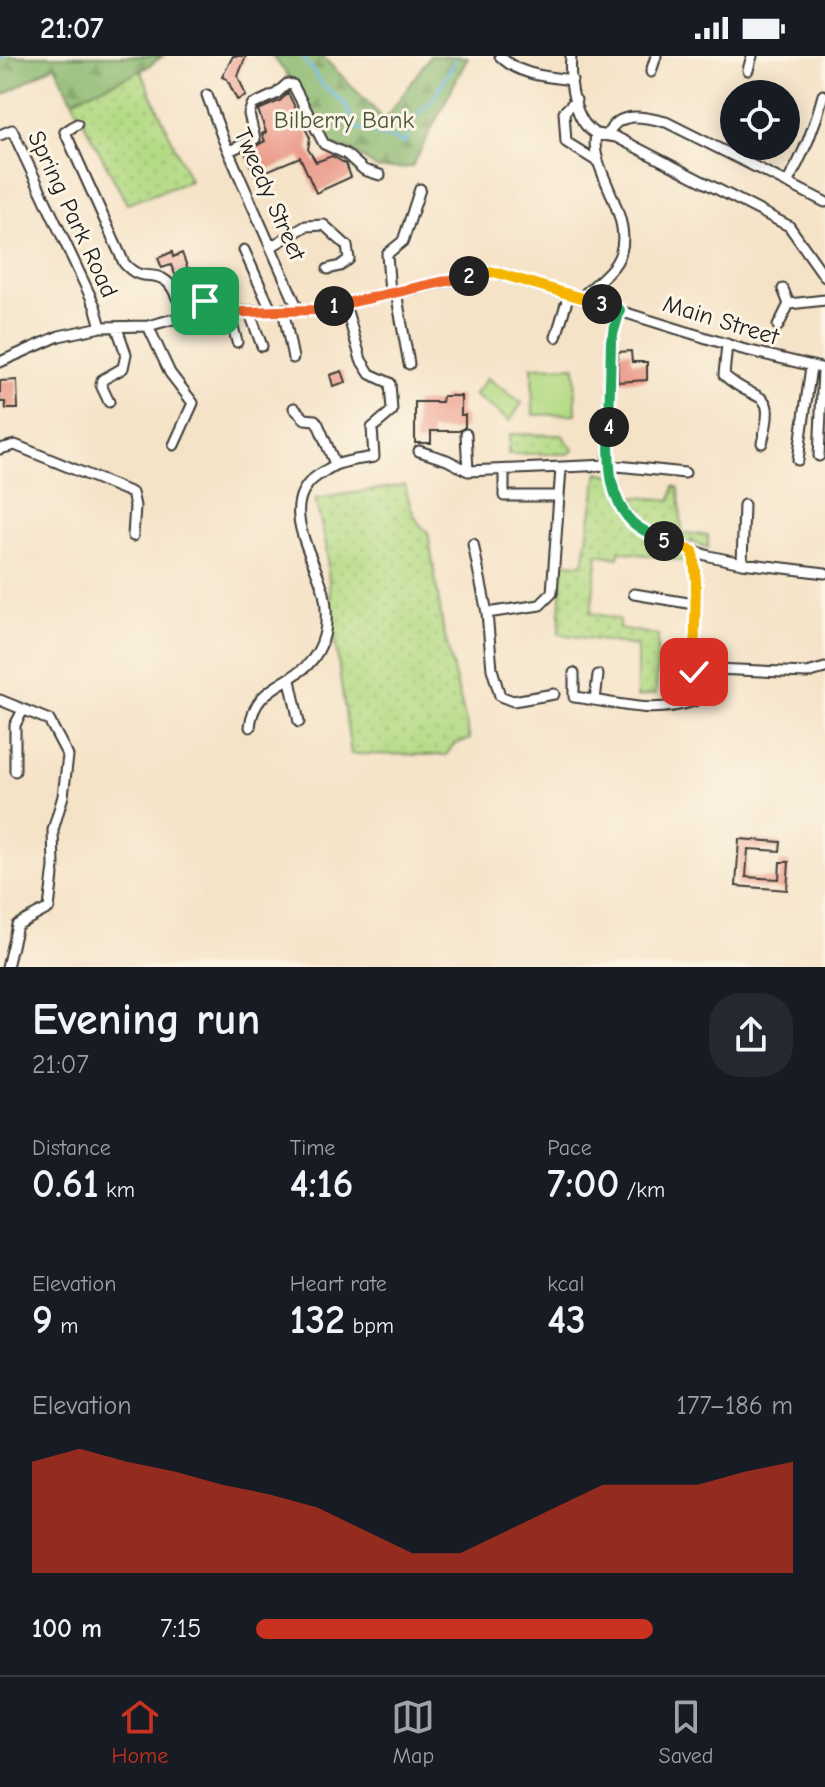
<!DOCTYPE html>
<html lang="en">
<head>
<meta charset="utf-8">
<style>
	:root { --surface:#171b24; --page:#242831; --text:#f1f3f6; --muted:#9ea1a6; --line:#363941; --accent:#c8321e }
	body { margin:0; font-family:"Comic Neue",sans-serif; background:var(--page); color:var(--text); height:100vh; display:flex; flex-direction:column; font-size:30px; white-space:nowrap }
	* { box-sizing:border-box; margin:0 }
	p { font-size:26px; color:var(--muted) }
	.icon { flex:none; width:44px; height:44px; fill:none; stroke:currentColor; stroke-width:2; stroke-linecap:round; stroke-linejoin:round }
	.map { position:relative; height:911px; overflow:hidden }
	.details { display:flex; flex-direction:column; background:var(--surface); flex:1 }
	.details>* { flex:none }
	.fabs { position:absolute; left:720px; top:24px; display:grid; gap:16px }
	.fabs a { display:grid; place-items:center; width:80px; height:80px; border-radius:50%; background:var(--surface); box-shadow:0 4px 20px #0003; font-size:40px }
	.pin { position:absolute; display:grid; place-items:center; width:68px; height:68px; color:#fff; margin:-34px; border-radius:16px; box-shadow:0 4px 12px #0006 }
	.km { position:absolute; width:40px; height:40px; margin:-20px; border-radius:50%; background:#222; color:#fff; font-size:22px; line-height:40px; text-align:center }
	.round { display:grid; place-items:center; flex:none; width:84px; height:84px; border-radius:32px; background:var(--page) }
	.overview { display:flex; align-items:center; justify-content:space-between; height:136px; padding:0 32px }
	h1 { font-size:44px; font-weight:700; line-height:60px }
	.figures { display:grid; grid-template-columns:repeat(3,1fr); gap:12px; height:136px; padding:8px 32px }
	.figures div { display:grid; align-content:center }
	.figures b { font-size:40px; font-weight:700 }
	.figures small { font-size:22px; font-weight:400 }
	.figures p { font-size:22px }
	.chart { height:224px; padding:16px 32px }
	.chart p { display:flex; justify-content:space-between }
	.chart svg { width:100%; height:144px; margin-top:8px; fill:var(--accent); opacity:.7 }
	ul { padding:0 32px; list-style:none; font-size:26px }
	li { display:grid; grid-template-columns:128px 96px 1fr; align-items:center; height:60px }
	li i { height:20px; border-radius:10px; background:var(--accent) }
	.status { display:flex; justify-content:space-between; align-items:center; height:56px; padding:0 40px; background:var(--surface); direction:ltr }
	.status svg { height:22px; fill:currentColor }
	.menu { display:flex; justify-content:space-around; align-items:center; height:112px; border-top:2px solid var(--line); background:var(--surface); font-size:22px; color:var(--muted) }
	.menu a { display:grid; justify-items:center; gap:4px }
	.menu .current { color:var(--accent) }
	.map>svg:first-child { display:block }
	.forest { fill:url(#forest-firs); stroke:#556b47; stroke-width:2 }
	.park { fill:url(#park-dots); stroke:#687b50; stroke-width:2 }
	.pitch { fill:#b3da84; stroke:#687b50; stroke-width:2 }
	.lines { fill:none; stroke-linecap:round; stroke-linejoin:round }
	.stream { stroke:#67b8e2; stroke-width:3 }
	.building { fill:#eb9686 }
	.minor-casing { stroke:#3d3a36; stroke-width:13 }
	.minor { stroke:#fff; stroke-width:9 }
	.split-1-casing { stroke:#fff; stroke-width:16 }
	.split-2-casing { stroke:#fff; stroke-width:16 }
	.split-3-casing { stroke:#fff; stroke-width:16 }
	.split-4-casing { stroke:#fff; stroke-width:16 }
	.split-5-casing { stroke:#fff; stroke-width:16 }
	.split-6-casing { stroke:#fff; stroke-width:16 }
	.split-1 { stroke:#f0652b; stroke-width:10 }
	.split-2 { stroke:#f0652b; stroke-width:10 }
	.split-3 { stroke:#f5b400; stroke-width:10 }
	.split-4 { stroke:#22a559; stroke-width:10 }
	.split-5 { stroke:#22a559; stroke-width:10 }
	.split-6 { stroke:#f5b400; stroke-width:10 }
	.labels { text-anchor:middle; dominant-baseline:central; stroke-width:6; stroke-linejoin:round; paint-order:stroke }
	.park-label { font-size:24px; fill:#49553b; stroke:#fcf5e5 }
	.street-label { font-size:24px; fill:#1c1c1c; stroke:#fcf5e5 }
</style>
</head>
<body>
<div class="status"><b>21:07</b><svg viewBox="0 0 49 12"><path d="M0 12V9h3v3zM5 12V6h3v6zM10 12V3h3v9zM15 12V0h3v12zM26 1h20v11H26zM47 4h2v5h-2z"/></svg></div>
<div class="map">
<svg width="825" height="911" viewBox="0 0 825 911">
	<defs>
		<pattern id="forest-firs" width="22" height="20" patternUnits="userSpaceOnUse" patternTransform="scale(2)"><rect width="22" height="20" fill="#8eba72"/><path d="M5 1l3.5 6h-7zM16 11l3.5 6h-7z" fill="#7a9f62"/></pattern>
		<pattern id="park-dots" width="8" height="8" patternUnits="userSpaceOnUse" patternTransform="scale(2)"><rect width="8" height="8" fill="#b3da84"/><path d="M2 2h.1M6 6h.1" fill="none" stroke="#99ba71" stroke-width="1.8" stroke-linecap="round"/></pattern>
	</defs>
	<rect width="100%" height="100%" fill="#fcf5e5"/>
	<filter id="ink" filterUnits="userSpaceOnUse"><feTurbulence type="fractalNoise" baseFrequency=".0125" numOctaves="2"/><feDisplacementMap in="SourceGraphic" scale="16" xChannelSelector="R" yChannelSelector="G"/><feConvolveMatrix kernelMatrix="1 2 1 2 8 2 1 2 1" color-interpolation-filters="sRGB"/></filter>
	<filter id="wash" filterUnits="userSpaceOnUse"><feTurbulence type="fractalNoise" baseFrequency=".006" numOctaves="4" result="noise"/><feDisplacementMap in="SourceGraphic" scale="32" xChannelSelector="R" yChannelSelector="G"/><feGaussianBlur stdDeviation="1.8" result="paint"/><feColorMatrix in="noise" values="0 0 0 0 0 0 0 0 0 0 0 0 0 0 0 0 0 1.4 0 .05"/><feComposite in="paint" operator="in"/></filter>
	<g filter="url(#wash)">
		<rect width="100%" height="100%" fill="#f5e3c8"/>
		<path class="forest" d="M0,0H163L141,15L72,44L55,9L0,41Z
			M272,0H322L385,64L430,0L468,1L412,111L378,113L353,95L323,88L291,23Z"/>
		<path class="park" d="M141,15L190,125L127,148L72,44Z
			M510,378L562,379L574,394L568,398H508Z
			M598,416L629,423L628,440L671,444L674,430L679,432L682,477L708,479V492L691,485L690,506L619,495L618,502L598,498L591,557L619,563V572L658,579L656,638L637,641V590L559,578L563,507L583,508Z
			M405,429C409,446 413,466 428,476L443,572L470,683L454,688L446,699L351,698L332,563L326,488L315,443Z"/>
		<path class="pitch" d="M575,310L576,358L533,359L532,311Z
			M487,322L522,347L510,365L474,339Z"/>
		<g class="lines">
			<path class="stream" d="M302,0L322,28L345,48L357,72L405,87L407,68L436,40L455,4
				M0,3L5,0"/>
		</g>
		<g id="blocks">
			<path class="building" d="M233,0H246L238,20L246,40L237,44L227,23L222,21Z
				M288,37L310,82L308,93L316,106L332,100L346,108L351,121L316,137L300,101L255,120L245,96L265,85L262,78L266,76L258,54L280,45Z
				M172,196L173,201L182,197L192,224L180,230L171,209L162,212L158,202Z
				M631,295L632,306H647V324L618,326V296Z
				M342,315L346,326L333,330L330,319Z
				M17,324L18,353H6L5,346H0V325Z
				M443,340H461V359H465V371L459,375H431V387H415V346H442Z
				M739,783L781,786L780,795L748,793L746,821L779,823L780,806H789L787,834L736,830Z"/>
		</g>
	</g>
	<g filter="url(#ink)">
		<use href="#blocks" fill-opacity="0" stroke="#3d3a36" stroke-width="2"/>
		<g class="lines">
			<g class="minor-casing">
				<path id="minor" d="M500,0C518,19 547,21 572,24
					M571,0C569,24 573,65 596,78C593,94 598,106 604,121C615,148 635,184 613,211C604,222 591,232 580,242
					M748,14L752,0
					M651,16L656,0
					M207,39L223,83L298,253
					M576,44L564,56L566,86L598,106
					M77,68L65,76L124,207C141,227 152,214 166,225C175,231 180,250 184,260
					M596,78L616,81L789,170L825,221
					M608,78C619,54 644,61 666,66L825,146
					M0,79L12,74L95,250L101,271
					M229,95L255,83L249,58L252,49L276,38L287,28L293,29L324,88L346,98L364,114L380,119
					M787,127C804,98 815,71 823,39
					M272,190L306,170L324,169L347,190L349,203L340,210L328,213
					M244,194L271,254
					M192,231L194,241L205,245L209,257
					M783,233L789,248L825,244
					M396,236L409,308
					M390,237L387,198L403,185L420,133
					M283,253L293,302
					M620,254L611,285L608,409L617,444L633,467L663,485L709,500L742,507L825,517
					M229,255L237,286
					M249,255L262,290
					M148,270L170,317L193,347L174,389
					M778,270L789,248
					M556,281L569,238
					M727,288L724,319C757,350 778,328 762,387
					M0,306L59,280L101,271L148,270L184,260L229,255L314,254L494,216L742,293L825,313
					M109,346L101,329L102,324L123,312L126,298L117,272
					M294,352L305,363L315,364L318,368L335,408
					M466,378L468,415
					M0,393L15,389L132,437L135,450L133,480
					M419,395L447,404L468,415L608,409L685,417
					M819,400L823,313
					M798,404L811,311
					M504,414V440H559
					M473,488L487,557L492,613L500,640L513,645L554,638
					M742,507L744,449
					M634,538L694,548
					M487,557L540,549L552,537L561,412
					M715,613L807,617L825,612
					M574,617V641C618,646 648,660 694,645L696,525L693,495
					M290,624L299,666
					M0,644L49,664L68,700L63,740L53,774L54,811L49,852L17,869L7,911
					M595,644L598,619
					M250,671C255,619 310,633 324,580C327,568 327,550 324,537C315,501 276,449 317,420C324,416 331,410 338,408C350,404 363,403 374,401L372,372L392,355L390,327L370,318L361,304L345,248
					M15,715V669L23,654"/>
			</g>
			<use href="#minor" class="minor"/>
		</g>
	</g>
	<g class="lines" filter="url(#ink)">
		<g class="split-1-casing">
			<path id="split-1" d="M205,245L209,257L314,254L334,250"/>
		</g>
		<g class="split-2-casing">
			<path id="split-2" d="M334,250L469,220"/>
		</g>
		<g class="split-3-casing">
			<path id="split-3" d="M469,220L494,216L602,248"/>
		</g>
		<g class="split-4-casing">
			<path id="split-4" d="M602,248L620,254L611,285L609,371"/>
		</g>
		<g class="split-5-casing">
			<path id="split-5" d="M609,371C609,403 607,441 632,466C640,474 655,480 664,485"/>
		</g>
		<g class="split-6-casing">
			<path id="split-6" d="M664,485L693,495L696,525L694,616"/>
		</g>
		<use href="#split-1" class="split-1"/>
		<use href="#split-2" class="split-2"/>
		<use href="#split-3" class="split-3"/>
		<use href="#split-4" class="split-4"/>
		<use href="#split-5" class="split-5"/>
		<use href="#split-6" class="split-6"/>
	</g>
	<g class="labels">
		<g class="park-label">
			<text x="344" y="64">Bilberry Bank</text>
		</g>
		<g class="street-label">
			<text transform="translate(270 138) rotate(66)">Tweedy Street</text>
			<text transform="translate(73 158) rotate(65)">Spring Park Road</text>
			<text transform="translate(721 264) rotate(17)">Main Street</text>
		</g>
	</g>
</svg>
<div class="fabs">
<a><svg class="icon" aria-label="locate" viewBox="0 0 24 24"><circle cx="12" cy="12" r="6"/><path d="M12 2v4M12 18v4M2 12h4M18 12h4"/></svg></a>
</div>
<div class="pin" style="left:205px;top:245px;background:#1e9e55"><svg class="icon" aria-label="arrive" viewBox="0 0 24 24"><path d="M6 21V4h12l-3 4 3 4H6"/></svg></div>
<div class="pin" style="left:694px;top:616px;background:#d93025"><svg class="icon" aria-label="check" viewBox="0 0 24 24"><path d="M5 12l5 5 9-10"/></svg></div>
<b class="km" style="left:334px;top:250px">1</b>
<b class="km" style="left:469px;top:220px">2</b>
<b class="km" style="left:602px;top:248px">3</b>
<b class="km" style="left:609px;top:371px">4</b>
<b class="km" style="left:664px;top:485px">5</b>
</div>
<section class="details">
<div class="overview"><div><h1>Evening run</h1><p>21:07</p></div><a class="round"><svg class="icon" aria-label="share" viewBox="0 0 24 24"><path d="M12 15V3M7 8l5-5 5 5M5 13v7h14v-7"/></svg></a></div>
<div class="figures">
<div><p>Distance</p><b>0.61<small> km</small></b></div>
<div><p>Time</p><b>4:16</b></div>
<div><p>Pace</p><b>7:00<small> /km</small></b></div>
</div>
<div class="figures">
<div><p>Elevation</p><b>9<small> m</small></b></div>
<div><p>Heart rate</p><b>132<small> bpm</small></b></div>
<div><p>kcal</p><b>43</b></div>
</div>
<div class="chart"><p><span>Elevation</span>177–186 m</p>
<svg viewBox="0 0 160 44" preserveAspectRatio="none"><path d="M0 44V10L10 6L20 10L30 13L40 17L50 20L60 24L70 31L80 38L90 38L100 31L110 24L120 17L130 17L140 17L150 13L160 10V44z"/></svg>
</div>
<ul>
<li><b>100 m</b>7:15<i style="width:74%"></i></li>
</ul>
</section>
<nav class="menu">
<a class="current"><svg class="icon" aria-label="home" viewBox="0 0 24 24"><path d="M3 11l9-7 9 7M6 9v11h12V9"/></svg>Home</a>
<a><svg class="icon" aria-label="map" viewBox="0 0 24 24"><path d="M3 6l6-2 6 2 6-2v14l-6 2-6-2-6 2zM9 4v14M15 6v14"/></svg>Map</a>
<a><svg class="icon" aria-label="saved" viewBox="0 0 24 24"><path d="M7 4h10v16l-5-4-5 4z"/></svg>Saved</a>
</nav>
</body>
</html>
